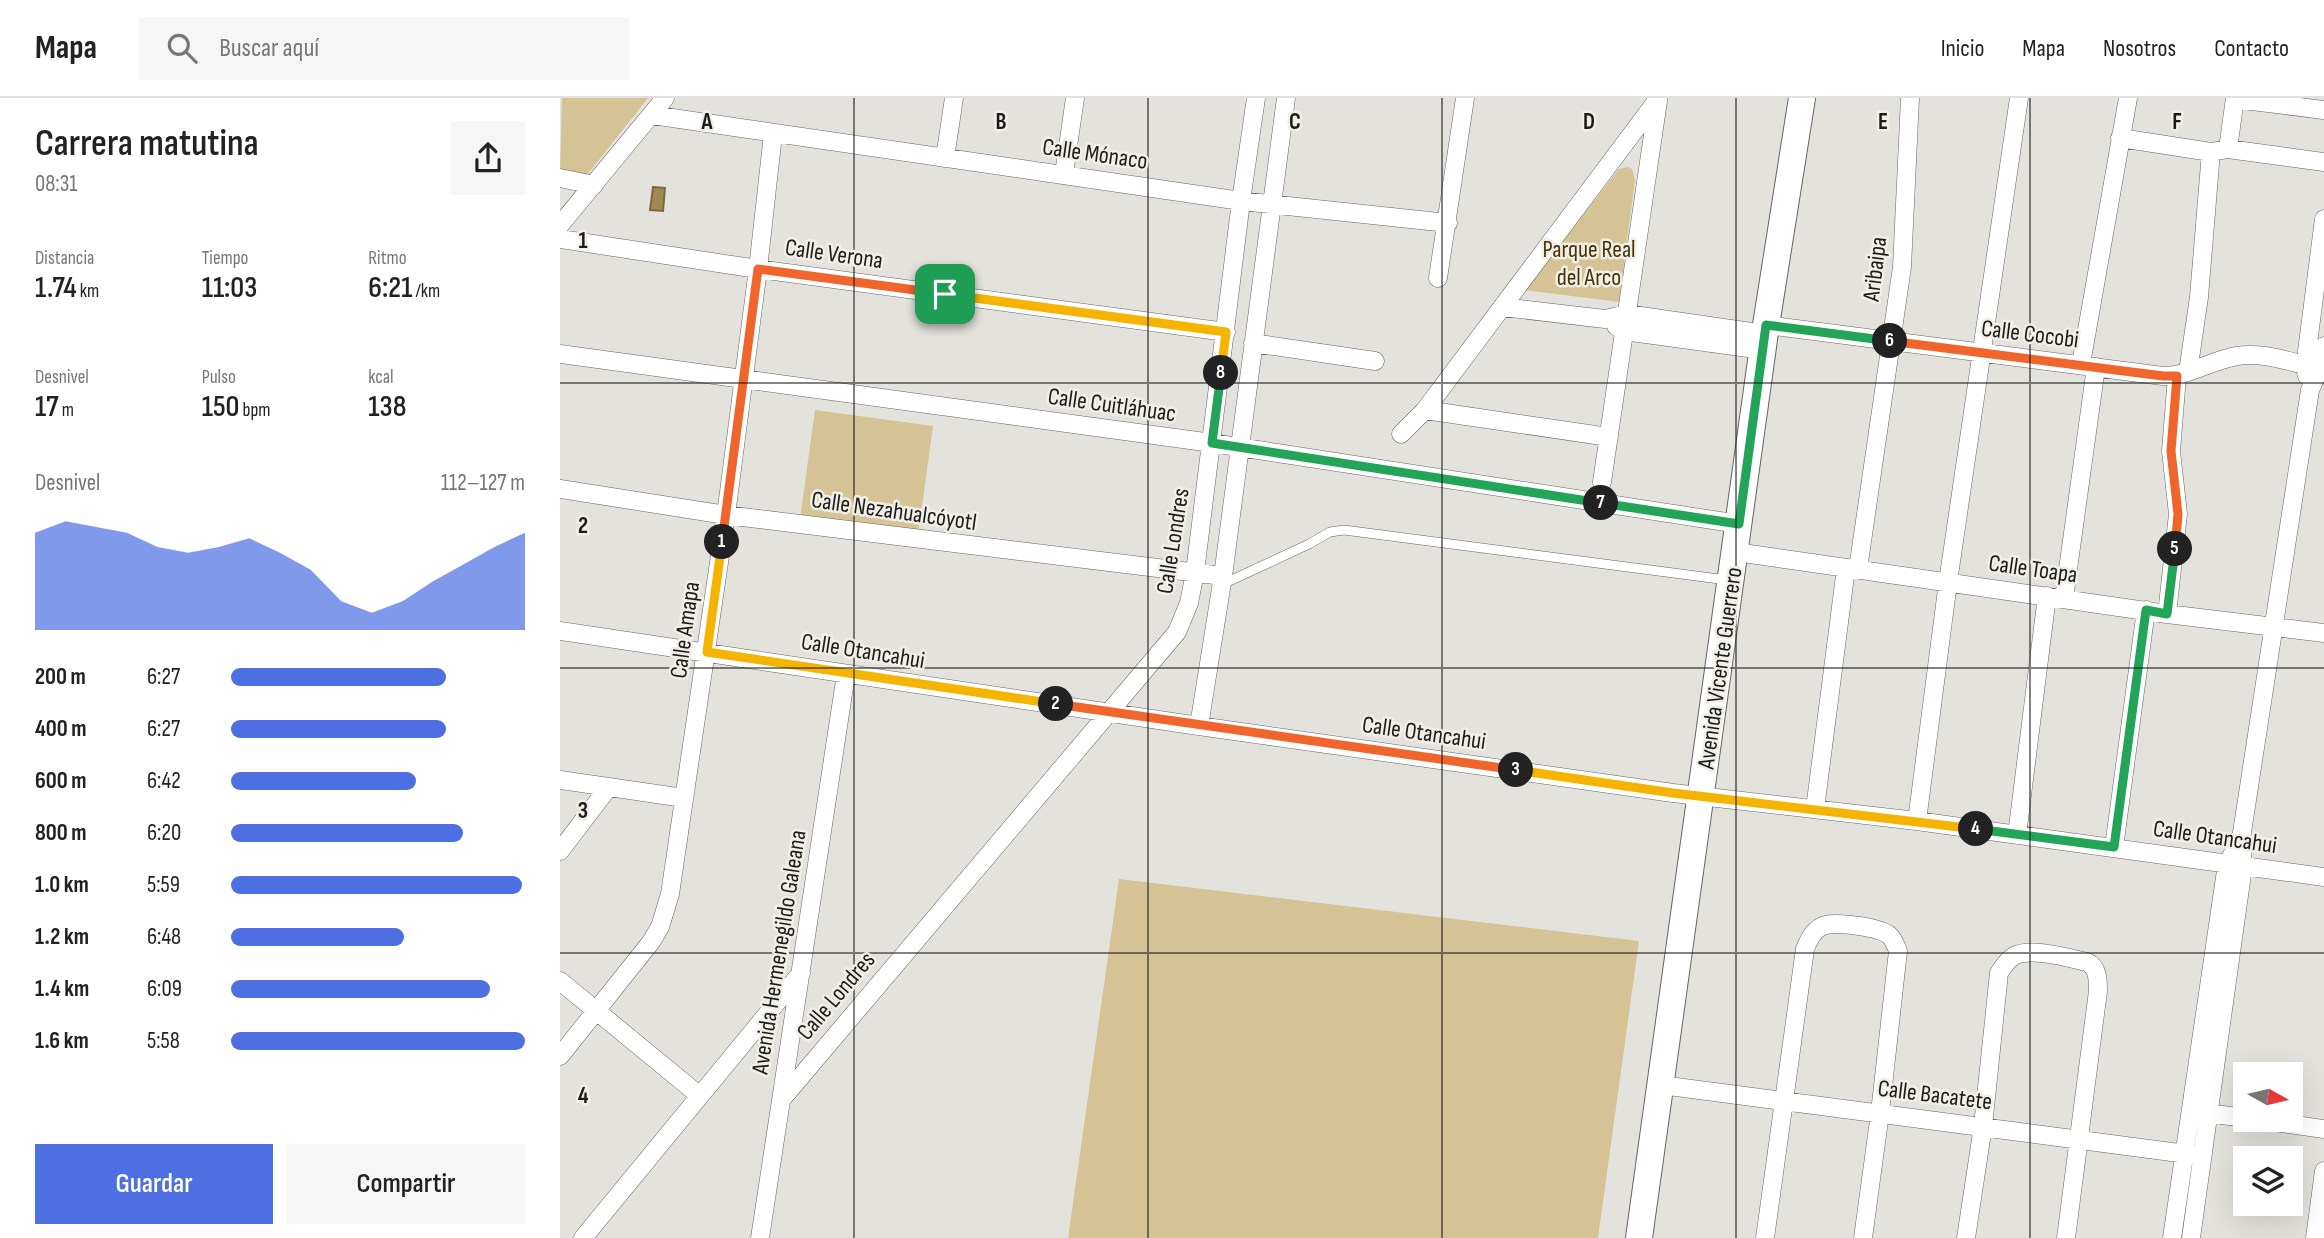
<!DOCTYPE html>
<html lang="es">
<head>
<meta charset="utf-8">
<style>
	:root { --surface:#fff; --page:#f6f6f6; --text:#222; --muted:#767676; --line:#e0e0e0; --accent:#4d6fe2 }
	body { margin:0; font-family:"Sofia Sans Condensed",sans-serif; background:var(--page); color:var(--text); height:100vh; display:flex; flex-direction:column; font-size:26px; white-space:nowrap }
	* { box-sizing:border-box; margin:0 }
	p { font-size:23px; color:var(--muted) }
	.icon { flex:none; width:38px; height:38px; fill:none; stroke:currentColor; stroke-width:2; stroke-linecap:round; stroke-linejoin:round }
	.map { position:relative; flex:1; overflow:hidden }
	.side { display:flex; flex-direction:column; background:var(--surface); width:560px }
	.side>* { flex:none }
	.needle { width:46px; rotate:98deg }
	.controls { position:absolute; left:1673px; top:964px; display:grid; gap:14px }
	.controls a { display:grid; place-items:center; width:70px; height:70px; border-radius:0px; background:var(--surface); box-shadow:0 7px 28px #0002; font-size:35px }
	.pin { position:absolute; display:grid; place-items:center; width:60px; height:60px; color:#fff; margin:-30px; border-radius:14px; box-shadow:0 4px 10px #0006 }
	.km { position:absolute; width:35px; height:35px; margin:-18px; border-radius:50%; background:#222; color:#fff; font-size:19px; line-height:35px; text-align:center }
	.round { display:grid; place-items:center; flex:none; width:74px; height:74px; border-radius:0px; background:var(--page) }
	.summary { display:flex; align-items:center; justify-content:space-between; height:119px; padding:0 35px }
	h1 { font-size:38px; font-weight:600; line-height:52px }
	.figures { display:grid; grid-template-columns:repeat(3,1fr); gap:10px; height:119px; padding:7px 35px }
	.figures div { display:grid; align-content:center }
	.figures b { font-size:30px; font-weight:600 }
	.figures small { font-size:19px; font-weight:400 }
	.figures p { font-size:19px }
	.chart { height:196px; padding:14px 35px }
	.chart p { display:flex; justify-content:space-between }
	.chart svg { width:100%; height:126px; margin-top:7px; fill:var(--accent); opacity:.7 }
	.cta { display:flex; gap:14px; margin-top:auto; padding:14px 35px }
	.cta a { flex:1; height:80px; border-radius:0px; background:var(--accent); color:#fff; font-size:28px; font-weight:600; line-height:80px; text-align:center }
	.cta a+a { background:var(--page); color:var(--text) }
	ul { padding:0 35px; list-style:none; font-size:23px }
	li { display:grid; grid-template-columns:112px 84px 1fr; align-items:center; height:52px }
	li i { height:18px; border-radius:9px; background:var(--accent) }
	header { display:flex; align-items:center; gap:42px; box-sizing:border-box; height:98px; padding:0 35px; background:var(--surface); border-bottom:2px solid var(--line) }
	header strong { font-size:33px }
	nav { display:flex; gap:38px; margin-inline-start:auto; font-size:24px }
	.search { width:490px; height:63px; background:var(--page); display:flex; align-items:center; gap:18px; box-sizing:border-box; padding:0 24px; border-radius:0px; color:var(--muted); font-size:26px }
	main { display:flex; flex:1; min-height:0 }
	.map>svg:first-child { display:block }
	.green { fill:#d5c395 }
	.water { fill:#a18a52; stroke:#796941; stroke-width:2 }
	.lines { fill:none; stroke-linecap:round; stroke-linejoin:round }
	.lane-casing { stroke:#676560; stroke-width:10 }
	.street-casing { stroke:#676560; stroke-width:19 }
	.secondary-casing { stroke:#676560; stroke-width:28 }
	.lane { stroke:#fff; stroke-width:9 }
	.street { stroke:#fff; stroke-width:18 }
	.secondary { stroke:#fff; stroke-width:26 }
	.split-1-casing { stroke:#fff; stroke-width:14 }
	.split-2-casing { stroke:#fff; stroke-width:14 }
	.split-3-casing { stroke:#fff; stroke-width:14 }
	.split-4-casing { stroke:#fff; stroke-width:14 }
	.split-5-casing { stroke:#fff; stroke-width:14 }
	.split-6-casing { stroke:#fff; stroke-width:14 }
	.split-7-casing { stroke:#fff; stroke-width:14 }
	.split-8-casing { stroke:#fff; stroke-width:14 }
	.split-9-casing { stroke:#fff; stroke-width:14 }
	.split-1 { stroke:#f0652b; stroke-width:9 }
	.split-2 { stroke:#f5b400; stroke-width:9 }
	.split-3 { stroke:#f0652b; stroke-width:9 }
	.split-4 { stroke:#f5b400; stroke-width:9 }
	.split-5 { stroke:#22a559; stroke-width:9 }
	.split-6 { stroke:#f0652b; stroke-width:9 }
	.split-7 { stroke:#22a559; stroke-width:9 }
	.split-8 { stroke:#22a559; stroke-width:9 }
	.split-9 { stroke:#f5b400; stroke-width:9 }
	.grid { fill:none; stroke:#1c1c1a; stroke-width:2; stroke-opacity:0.55 }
	.labels { text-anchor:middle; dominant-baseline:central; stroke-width:5; stroke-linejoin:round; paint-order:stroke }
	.street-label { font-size:24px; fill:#1c1c1a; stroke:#f2efe9 }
	.park-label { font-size:24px; fill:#453404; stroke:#f2efe9 }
	.grid-label { font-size:23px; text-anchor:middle; font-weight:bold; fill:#1c1c1a; stroke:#f2efe9; stroke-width:5; stroke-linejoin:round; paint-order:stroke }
</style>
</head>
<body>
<header>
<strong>Mapa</strong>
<div class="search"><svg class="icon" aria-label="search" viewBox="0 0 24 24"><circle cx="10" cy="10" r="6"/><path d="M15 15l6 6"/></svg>Buscar aquí</div>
<nav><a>Inicio</a><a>Mapa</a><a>Nosotros</a><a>Contacto</a></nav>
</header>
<main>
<section class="side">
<div class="summary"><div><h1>Carrera matutina</h1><p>08:31</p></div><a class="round"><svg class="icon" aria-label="share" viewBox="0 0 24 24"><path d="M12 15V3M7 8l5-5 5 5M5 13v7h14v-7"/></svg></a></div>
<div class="figures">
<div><p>Distancia</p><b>1.74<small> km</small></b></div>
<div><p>Tiempo</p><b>11:03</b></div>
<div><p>Ritmo</p><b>6:21<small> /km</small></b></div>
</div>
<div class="figures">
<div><p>Desnivel</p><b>17<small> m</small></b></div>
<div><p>Pulso</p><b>150<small> bpm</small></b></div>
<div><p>kcal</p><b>138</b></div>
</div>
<div class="chart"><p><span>Desnivel</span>112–127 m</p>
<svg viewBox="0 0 160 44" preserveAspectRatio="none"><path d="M0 44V10L10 6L20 8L30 10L40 15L50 17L60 15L70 12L80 17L90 23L100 34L110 38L120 34L130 27L140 21L150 15L160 10V44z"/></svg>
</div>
<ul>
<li><b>200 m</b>6:27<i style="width:73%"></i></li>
<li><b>400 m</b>6:27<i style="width:73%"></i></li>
<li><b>600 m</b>6:42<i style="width:63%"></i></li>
<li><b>800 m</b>6:20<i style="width:79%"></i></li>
<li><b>1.0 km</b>5:59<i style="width:99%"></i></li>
<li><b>1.2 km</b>6:48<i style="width:59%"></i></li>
<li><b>1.4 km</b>6:09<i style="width:88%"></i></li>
<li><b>1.6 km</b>5:58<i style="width:100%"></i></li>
</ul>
<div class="cta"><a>Guardar</a><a>Compartir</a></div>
</section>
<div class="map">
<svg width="1764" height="1140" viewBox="0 0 1764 1140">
	<rect width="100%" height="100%" fill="#e4e2dc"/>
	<path class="green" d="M2,0H88L27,77L0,73Z
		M1068,69L1072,71L1075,82L1059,204L964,192L1059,71Z
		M255,312L373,328L358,437L240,421Z
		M559,781L1079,843L1038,1140H508Z"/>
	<path class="water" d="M93,89L105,90L103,113L90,112Z"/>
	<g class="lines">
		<g class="lane-casing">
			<path id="lane" d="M661,487L749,446L770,434L784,432L1167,482"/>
		</g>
		<g class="street-casing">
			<path id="street" d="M1675,1L1764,12
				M92,17L681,103L888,125
				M1560,40L1651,54L1668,51L1764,64
				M1668,51L1675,0
				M385,60L394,0
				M504,76L515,0
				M0,80L34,87
				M0,127L105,0
				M0,141L198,171L666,234
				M878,180L905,0
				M942,209L1045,221L1067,216L1205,236
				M1206,227L1603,278C1630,278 1652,262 1677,258C1707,253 1736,267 1764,271
				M1056,228L1064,233L1203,252
				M693,245L815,263
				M0,256L652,345L1179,426
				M1521,266L1568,0
				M1628,274L1639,199L1651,54
				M1747,278L1745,269L1764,121
				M865,312L1049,339
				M841,336L865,312L1098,1
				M1042,384L1098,3
				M0,391L166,417L663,478
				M1176,454L1607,516L1764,535
				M1298,471L1342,169L1350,0
				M1504,500L1536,269
				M1607,516L1618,416L1611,353L1617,278
				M0,533L639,628L1113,695L1357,723L1764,779
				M639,628L663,478L726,0
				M0,682L124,700
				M1255,711L1286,470
				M1357,723L1388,484L1459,0
				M1457,737L1487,498
				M1554,749L1586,512
				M0,753L48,690
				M0,883L140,998
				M0,958L91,844L100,829L110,796L166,417L198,171L213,36
				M1101,987L1642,1058
				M221,1002L617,534L629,505L635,474L681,103L696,0
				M1647,1015L1685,1020
				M1700,1022L1764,1031
				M23,1140L241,875
				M200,1140L286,576
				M1205,1140L1245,851C1249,841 1254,830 1266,827C1278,824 1321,829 1330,838C1334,842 1336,848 1338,853L1320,1015L1303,1140
				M1406,1140L1423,1028L1439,875C1443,869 1447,862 1454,858C1471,849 1509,860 1527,864C1538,869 1538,882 1538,893L1506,1140
				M1612,1140L1667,766L1672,757
				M1631,1140L1683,769L1681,741L1750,292L1760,270L1764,248
				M1755,1140L1764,1073"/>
		</g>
		<g class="secondary-casing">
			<path id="secondary" d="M1079,1140L1206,227L1242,0"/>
		</g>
		<use href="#lane" class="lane"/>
		<use href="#street" class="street"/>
		<use href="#secondary" class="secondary"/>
	</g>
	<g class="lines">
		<g class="split-1-casing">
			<path id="split-1" d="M162,444L198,171L385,196"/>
		</g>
		<g class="split-2-casing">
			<path id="split-2" d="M162,444L147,554L496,606"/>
		</g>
		<g class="split-3-casing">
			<path id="split-3" d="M496,606L956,672"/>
		</g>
		<g class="split-4-casing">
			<path id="split-4" d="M956,672L1113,695L1416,731"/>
		</g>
		<g class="split-5-casing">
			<path id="split-5" d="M1416,731L1554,749L1586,512L1607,516L1615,451"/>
		</g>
		<g class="split-6-casing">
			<path id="split-6" d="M1330,243L1603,278H1617L1611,353L1618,416L1615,451"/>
		</g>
		<g class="split-7-casing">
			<path id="split-7" d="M1041,405L1179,426L1206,227L1330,243"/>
		</g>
		<g class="split-8-casing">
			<path id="split-8" d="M661,275L652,345L1041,405"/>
		</g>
		<g class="split-9-casing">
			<path id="split-9" d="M385,196L666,234L661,275"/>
		</g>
		<use href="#split-1" class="split-1"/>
		<use href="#split-2" class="split-2"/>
		<use href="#split-3" class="split-3"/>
		<use href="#split-4" class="split-4"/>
		<use href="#split-5" class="split-5"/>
		<use href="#split-6" class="split-6"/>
		<use href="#split-7" class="split-7"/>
		<use href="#split-8" class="split-8"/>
		<use href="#split-9" class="split-9"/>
	</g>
	<path class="grid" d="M294,0V1140M588,0V1140M882,0V1140M1176,0V1140M1470,0V1140M0,285H1764M0,570H1764M0,855H1764"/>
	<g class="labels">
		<g class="street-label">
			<text transform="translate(535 56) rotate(8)">Calle Mónaco</text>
			<text transform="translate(274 156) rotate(8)">Calle Verona</text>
			<text transform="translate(1315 171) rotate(-83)">Aribaipa</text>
			<text transform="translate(1470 236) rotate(7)">Calle Cocobi</text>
			<text transform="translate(552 307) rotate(8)">Calle Cuitláhuac</text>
			<text transform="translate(334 413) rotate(8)">Calle Nezahualcóyotl</text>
			<text transform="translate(613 443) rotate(-81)">Calle Londres</text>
			<text transform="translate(1473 471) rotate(8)">Calle Toapa</text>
			<text transform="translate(125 532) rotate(-82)">Calle Amapa</text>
			<text transform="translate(303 553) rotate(9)">Calle Otancahui</text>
			<text transform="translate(1160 570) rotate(-82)">Avenida Vicente Guerrero</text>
			<text transform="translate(864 635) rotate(8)">Calle Otancahui</text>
			<text transform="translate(1655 739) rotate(8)">Calle Otancahui</text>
			<text transform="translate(219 854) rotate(-81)">Avenida Hermenegildo Galeana</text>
			<text transform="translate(276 898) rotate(-50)">Calle Londres</text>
			<text transform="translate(1375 997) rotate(7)">Calle Bacatete</text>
		</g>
		<g class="park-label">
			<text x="1029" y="151">Parque Real<tspan x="1029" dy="28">del Arco</tspan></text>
		</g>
	</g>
	<g class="grid-label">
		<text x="147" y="31">A</text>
		<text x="441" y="31">B</text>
		<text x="735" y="31">C</text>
		<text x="1029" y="31">D</text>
		<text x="1323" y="31">E</text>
		<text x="1617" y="31">F</text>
		<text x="23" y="150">1</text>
		<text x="23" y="435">2</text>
		<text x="23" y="720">3</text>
		<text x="23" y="1005">4</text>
	</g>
</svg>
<div class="controls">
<a><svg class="needle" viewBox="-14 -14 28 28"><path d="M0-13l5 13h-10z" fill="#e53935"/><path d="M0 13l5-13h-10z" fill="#767676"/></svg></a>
<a><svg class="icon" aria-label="layers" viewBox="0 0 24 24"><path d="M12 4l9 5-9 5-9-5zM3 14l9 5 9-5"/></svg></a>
</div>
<div class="pin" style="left:385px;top:196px;background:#1e9e55"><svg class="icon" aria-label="arrive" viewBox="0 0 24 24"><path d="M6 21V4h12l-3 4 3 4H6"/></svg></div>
<b class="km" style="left:162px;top:444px">1</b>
<b class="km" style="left:496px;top:606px">2</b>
<b class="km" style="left:956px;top:672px">3</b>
<b class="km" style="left:1416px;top:731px">4</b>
<b class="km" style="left:1615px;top:451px">5</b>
<b class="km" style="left:1330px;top:243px">6</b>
<b class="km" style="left:1041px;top:405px">7</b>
<b class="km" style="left:661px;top:275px">8</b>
</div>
</main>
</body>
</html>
